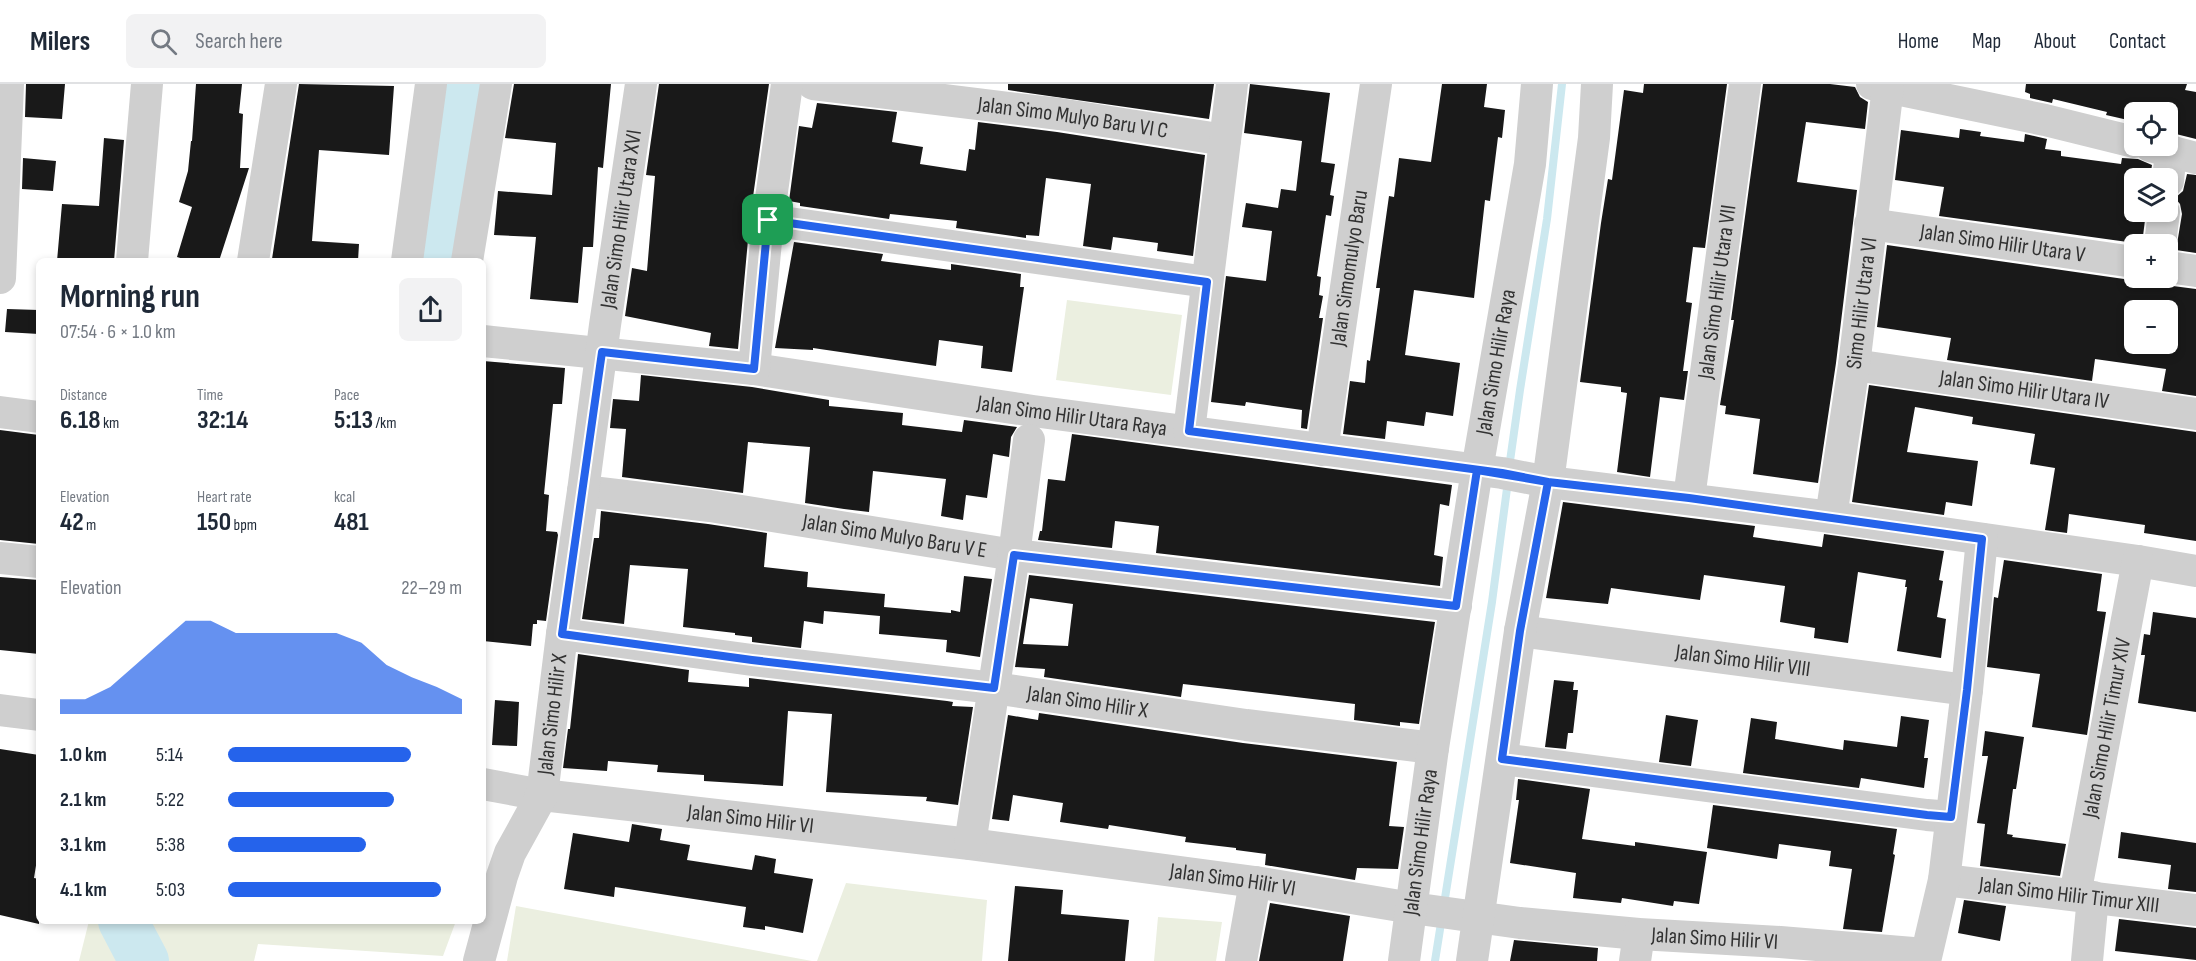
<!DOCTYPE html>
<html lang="en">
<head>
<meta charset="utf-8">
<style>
	:root { --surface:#fff; --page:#f2f2f3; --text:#1f2937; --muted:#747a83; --line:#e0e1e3; --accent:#2563eb }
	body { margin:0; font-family:"Sofia Sans Condensed",sans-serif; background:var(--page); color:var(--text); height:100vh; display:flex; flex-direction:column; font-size:22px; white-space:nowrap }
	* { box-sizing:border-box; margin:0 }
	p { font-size:20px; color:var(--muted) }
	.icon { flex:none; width:33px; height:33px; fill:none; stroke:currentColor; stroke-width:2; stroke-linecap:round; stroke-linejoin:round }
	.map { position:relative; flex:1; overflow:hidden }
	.side { position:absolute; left:36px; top:174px; width:450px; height:666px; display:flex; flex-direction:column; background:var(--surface); border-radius:9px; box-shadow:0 3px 9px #0003 }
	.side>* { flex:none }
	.buttons { position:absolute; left:2124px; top:18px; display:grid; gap:12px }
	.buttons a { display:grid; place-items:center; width:54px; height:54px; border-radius:9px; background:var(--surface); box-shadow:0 3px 9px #0003; font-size:30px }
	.pin { position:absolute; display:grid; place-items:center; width:51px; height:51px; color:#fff; margin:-26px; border-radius:12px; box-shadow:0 3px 9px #0006 }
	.round { display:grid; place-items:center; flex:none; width:63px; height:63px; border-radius:9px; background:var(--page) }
	.headline { display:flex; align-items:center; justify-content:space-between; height:102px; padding:0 24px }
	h1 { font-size:33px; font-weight:700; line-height:45px }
	.metrics { display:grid; grid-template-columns:repeat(3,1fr); gap:9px; height:102px; padding:6px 24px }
	.metrics div { display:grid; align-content:center }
	.metrics b { font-size:26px; font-weight:700 }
	.metrics small { font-size:16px; font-weight:400 }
	.metrics p { font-size:16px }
	.chart { height:168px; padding:12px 24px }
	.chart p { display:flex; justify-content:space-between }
	.chart svg { width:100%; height:108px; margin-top:6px; fill:var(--accent); opacity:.7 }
	ul { padding:0 24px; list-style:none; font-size:20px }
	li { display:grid; grid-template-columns:96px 72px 1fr; align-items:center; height:45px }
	li i { height:15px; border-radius:8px; background:var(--accent) }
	header { display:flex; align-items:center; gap:36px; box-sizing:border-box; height:84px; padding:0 30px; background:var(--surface); border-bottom:2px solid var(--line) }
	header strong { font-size:28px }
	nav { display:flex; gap:33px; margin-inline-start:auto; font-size:21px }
	.search { width:420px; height:54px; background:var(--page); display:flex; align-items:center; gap:15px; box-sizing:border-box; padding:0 21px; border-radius:9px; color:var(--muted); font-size:22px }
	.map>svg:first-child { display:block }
	.green { fill:#ebefe0 }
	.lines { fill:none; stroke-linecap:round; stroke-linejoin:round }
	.stream { stroke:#cce8ef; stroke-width:8 }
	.river { stroke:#cce8ef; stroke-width:50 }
	.building { fill:#191919; fill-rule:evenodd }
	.street { stroke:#cfcfcf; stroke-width:32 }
	.route-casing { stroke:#fff; stroke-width:12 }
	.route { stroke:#2563eb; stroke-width:8 }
	.labels { text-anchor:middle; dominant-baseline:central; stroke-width:6; stroke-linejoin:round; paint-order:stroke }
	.street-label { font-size:22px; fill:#323232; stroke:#fff }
</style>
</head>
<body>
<header>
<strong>Milers</strong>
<div class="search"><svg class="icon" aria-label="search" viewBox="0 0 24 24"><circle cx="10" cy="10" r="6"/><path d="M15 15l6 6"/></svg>Search here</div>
<nav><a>Home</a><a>Map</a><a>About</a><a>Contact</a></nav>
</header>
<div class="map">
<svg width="2196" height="877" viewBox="0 0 2196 877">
	<rect width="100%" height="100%" fill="#fff"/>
	<path class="green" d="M1067,216L1182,231L1171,311L1056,296Z
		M846,799L987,816L982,877H817Z
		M516,822L812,877H507Z
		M1158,833L1222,838L1216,877H1154Z
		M89,837H456L443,872L258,860L254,877H79Z"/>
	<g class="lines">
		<path class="stream" d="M1509,384L1520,306L1547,135L1562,0
			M1435,877L1492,518L1508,397"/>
		<path class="river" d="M438,177L447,124L461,0
			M123,837L144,877"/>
	</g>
	<path class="building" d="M26,0H65L62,35L25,33Z
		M196,0H242L239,29L243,30L240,84H249L219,177H190L177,173L192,123L179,118L188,87L191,57H192Z
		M299,0L394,2L389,71L319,66L312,157L359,160L358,177H304L272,175Z
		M514,0H611L603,84L598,83L593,163H583L578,219L530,215L536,153L494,151L498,107L552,111L556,59L505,54Z
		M659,0H769L750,134L738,265L709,262L711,249L625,232L632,184L647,187L655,92L646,91Z
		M1008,0H1214L1209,35L1008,6Z
		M1250,0L1330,9L1321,78L1335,80L1330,111L1334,112L1331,132L1326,131L1317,192L1321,193L1319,211L1323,212L1319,234H1323L1307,345L1301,344L1302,326L1246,318L1245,322L1211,318L1226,192L1266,197L1272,147L1242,143L1246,119L1278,124L1281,105L1296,107L1302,57L1244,49Z
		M1442,0H1487L1484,23L1505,26L1502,54L1498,53L1490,117L1485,116L1474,214L1414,206L1405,271L1460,279L1453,332L1426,328L1424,342L1387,337L1385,355L1343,350L1350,297L1365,299L1367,276L1370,277L1380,204H1376L1389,112L1394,113L1399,74L1431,78Z
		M1644,0H1727L1705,164L1693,163L1686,218L1692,219L1683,287H1688L1684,316L1660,313L1650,393L1617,388L1627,309L1621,308V303L1580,298L1601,139L1608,95L1612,96L1624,6L1643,9Z
		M1763,0H1830L1855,3L1860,13L1868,18L1865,45L1806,38L1797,98L1857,106L1836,279L1818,399L1753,390L1760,335L1725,330L1726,322L1720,321L1734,236H1731Z
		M2026,0H2187L2185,6L2196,8V55L2168,48V28H2129L2128,36L2106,31L2107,28L2053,15L2052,19L2030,14V10L2025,8Z
		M817,19L897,28L892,58L923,63L920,80L966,87L969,65L975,66L978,38L1057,48L1205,71L1193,172L1157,167L1158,159L1113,153L1111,166L1083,162L1091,100L1046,94L1039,152L1026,151V154L956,144L957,137L890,130L889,135L800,122V119L789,117L799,42L812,44Z
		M1960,45L1981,48L1980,52L2024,58L2025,50L2047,55L2045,65L2061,67V72L2121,80L2122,74L2138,75L2152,81L2150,94H2134V128H2146L2142,160L1939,132L1944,103L1895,96L1901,46L1959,54Z
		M104,54L124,56L114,177H57L62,120L99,122Z
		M23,74L56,77L53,107L22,105Z
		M2187,90L2196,91V169L2176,166L2182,130L2180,120L2175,114L2183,107Z
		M794,158L883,170L881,177L951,186V180L1021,190L1020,203H1024L1012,288L981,284L983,262L939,256L936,282L813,264V266L775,264Z
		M1887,161L2131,196L2154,194L2165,201L2196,205V312L2162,307L2166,285L2095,275L2092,297L1947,276L1951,254L1877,243ZM2134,226H2168V260H2134Z
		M7,225L39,226V250L5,248Z
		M483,277L565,284L562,320H553L544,410L549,411L546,447L557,448L558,451L546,537L537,536V540H533L531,562L483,557Z
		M641,291L752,303L829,316V322L903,329L902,341L962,348L964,336L1017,343L1011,353L1009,373L993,370L987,414L966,411L963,436L941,432L946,395L873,387L869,428L844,425L805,419L810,363L748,358L743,409L622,393L626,345L610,344L613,315L639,317Z
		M1869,301L2196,348V457L2144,449L2145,441L2069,430L2067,449L2045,446L2055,384L2030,380L2035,350L1972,340L1973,333L1915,323L1907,368L1978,377L1972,422L1946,418L1944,431L1852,418Z
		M0,346L39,351V460L0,456Z
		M1072,350L1452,401L1449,422L1440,420L1434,471L1443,473L1440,502L1156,469L1159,442L1115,437L1112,464L1038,456L1040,447H1042L1048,395L1065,397Z
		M1563,418L1755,442L1753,453L1822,463L1824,450L1944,467L1939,496L1943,497L1937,533L1946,535L1941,574L1897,567L1907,503H1905L1906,496L1858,488L1848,559L1814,554L1815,544L1780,538L1785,502L1704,491L1700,516L1611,504L1608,520L1546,514Z
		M601,427L708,440L767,449L764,483L808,488L807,503L885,510L884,523L951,529V526L960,528L964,492L992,495L980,573L946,568L947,556L879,550L880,532L824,527L823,540L804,537L801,564L752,558V553L735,551V549L683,543L688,485L630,481L624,540L582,535L594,454H599Z
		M2004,476L2102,490L2097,527L2106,528L2087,651L2032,643L2040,590L1987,583L1994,513L1998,514Z
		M1029,491L1435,538L1419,640L1400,638V642L1354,636L1355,620L1183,600L1181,613L1044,593L1045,585L1015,583ZM1030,514L1073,520L1068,562L1023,560Z
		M0,493L39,496V570L0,566Z
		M2153,528L2196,534V628L2138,619L2145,571H2141L2144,550L2150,551Z
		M578,570L689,586L688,598L749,603V594L947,617L953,618L952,622L973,623L958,721L926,717L927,713L826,708L832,630L788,627L783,702L704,697V691L657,688L658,681L608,677L607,687L563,684L568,645H570Z
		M1554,596L1574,598L1573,606H1578L1573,649H1568L1566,665L1545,663Z
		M495,616L519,618L517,662L492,661Z
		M1039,629L1243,659L1397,678L1389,742L1404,743L1398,785L1357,784L1355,796L1265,781L1266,770L1236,766V764L1185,758L1186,753L1109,741L1108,745L1060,738L1063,719L1013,711L1009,737L992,735L1008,631L1038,636Z
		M1666,631L1698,636L1691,682L1659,678Z
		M1901,632L1929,636L1924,674H1928L1924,704L1861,694L1859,704L1743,689L1751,634L1777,638L1775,655L1843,666L1844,656L1897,663Z
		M1985,647L2024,653L2016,705H2013L2007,750L2013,751L2012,753L2066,760L2060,792L1980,782L1985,740L1977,739L1988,672H1982Z
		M0,665L39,671V763L34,794L39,795V840L0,831Z
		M1518,695L1590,705L1582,755L1635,762V758L1707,768L1699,820L1674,817L1673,822L1622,814L1621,819L1573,814L1576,789L1510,779L1519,716H1516Z
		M1713,721L1897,745L1893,770L1895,771L1882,848L1843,845L1852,785L1829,782L1831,767L1779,760L1777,775L1707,764Z
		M632,740L662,745L660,756L690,761L687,776L752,786L755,771L776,775L774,789L813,795L803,849L765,842V846L743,843L746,823L615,803L614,813L564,805L573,749L629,758Z
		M2121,748L2196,759V808L2168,805L2171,781L2118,774Z
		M1015,802L1063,806L1061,830L1129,836L1125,877H1008Z
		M1964,816L2006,822L2000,857L1958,849Z
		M1270,819L1350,832L1343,877H1259Z
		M2119,835L2196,844V876L2115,867Z
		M1514,856L1598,864L1597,877H1510Z"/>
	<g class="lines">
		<g class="street">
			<path id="s1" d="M813,0L1059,30L1225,56"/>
			<path d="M1872,0L2045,36L2134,58"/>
			<path d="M2150,62L2196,74"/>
			<path d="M2168,97L2171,67"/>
			<path d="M768,136L1207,198"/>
			<path id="s2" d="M1870,140L2134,178"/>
			<path d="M2160,160L2164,128"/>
			<path d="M132,177L147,0"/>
			<path d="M253,177L281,0"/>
			<path d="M407,177L431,0"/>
			<path d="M467,177L496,0"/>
			<path d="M2168,183L2196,187"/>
			<path d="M0,194L8,0"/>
			<path id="s3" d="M483,257L754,285L1033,327L1502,389L1548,398L1831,433L2138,477L2196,487"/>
			<path id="s4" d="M1854,281L2196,330"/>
			<path d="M754,285L768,136L787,0"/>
			<path d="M0,328L39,333"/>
			<path d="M1189,347L1232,0"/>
			<path id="s5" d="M1322,366L1376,0"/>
			<path id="s6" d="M583,407L710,422L1014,471L1456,522"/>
			<path id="s7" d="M1689,414L1745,0"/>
			<path id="s8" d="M1831,433L1854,281L1888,3"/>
			<path d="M0,474L39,478"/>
			<path id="s9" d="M1520,547L1967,606"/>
			<path id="s10" d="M562,550L752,576L994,604L1246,641L1433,664"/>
			<path d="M0,626L39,631"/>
			<path d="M1502,675L1927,731L1951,733"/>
			<path id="s11" d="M483,700L542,711L970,760L1255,798L1412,824L1520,839L1639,850L1780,858L1925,870"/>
			<path d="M970,760L1014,471L1029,356"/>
			<path id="s12" d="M1944,796L2196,826"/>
			<path id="s13" d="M2075,811L2138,477"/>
			<path id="s14" d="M479,877L502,792L510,769L542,711L562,550L583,407L605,241L641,0"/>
			<path d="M1241,877L1255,798"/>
			<path id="s15" d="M1404,877L1433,664L1477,386L1530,80L1537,0"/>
			<path d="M1472,877L1520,547L1548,398L1594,54L1597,0"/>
			<path d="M1635,877L1639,850"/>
			<path d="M1925,877L1944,796L1967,606L1982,455"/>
			<path d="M2087,877L2093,813"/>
		</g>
	</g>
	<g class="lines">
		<g class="route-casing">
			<path id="route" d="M768,136L754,285L602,268L562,550L752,576L994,604L1014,471L1456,522L1477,386L1548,398L1689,414L1982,455L1967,606L1951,733L1927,731L1502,675L1520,547L1548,398L1502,389L1189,347L1207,198L768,136"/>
		</g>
		<use href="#route" class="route"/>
	</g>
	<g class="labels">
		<g class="street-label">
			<text stroke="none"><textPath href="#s1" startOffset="262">Jalan Simo Mulyo Baru VI C</textPath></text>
			<text stroke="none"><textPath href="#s14" startOffset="760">Jalan Simo Hilir Utara XVI</textPath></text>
			<text stroke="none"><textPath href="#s2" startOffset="134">Jalan Simo Hilir Utara V</textPath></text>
			<text stroke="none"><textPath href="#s5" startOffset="184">Jalan Simomulyo Baru</textPath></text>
			<text stroke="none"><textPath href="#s7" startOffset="208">Jalan Simo Hilir Utara VII</textPath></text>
			<text stroke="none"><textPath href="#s8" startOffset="216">Simo Hilir Utara VI</textPath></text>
			<text stroke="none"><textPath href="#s15" startOffset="606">Jalan Simo Hilir Raya</textPath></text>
			<text stroke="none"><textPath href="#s4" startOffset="172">Jalan Simo Hilir Utara IV</textPath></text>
			<text stroke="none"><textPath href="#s3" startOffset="594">Jalan Simo Hilir Utara Raya</textPath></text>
			<text stroke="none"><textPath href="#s6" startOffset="315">Jalan Simo Mulyo Baru V E</textPath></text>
			<text stroke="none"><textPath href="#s9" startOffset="225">Jalan Simo Hilir VIII</textPath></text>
			<text stroke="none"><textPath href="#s10" startOffset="530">Jalan Simo Hilir X</textPath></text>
			<text stroke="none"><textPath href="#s14" startOffset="260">Jalan Simo Hilir X</textPath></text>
			<text stroke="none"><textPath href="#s13" startOffset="170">Jalan Simo Hilir Timur XIV</textPath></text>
			<text stroke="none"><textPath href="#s11" startOffset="270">Jalan Simo Hilir VI</textPath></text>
			<text stroke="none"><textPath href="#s15" startOffset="120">Jalan Simo Hilir Raya</textPath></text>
			<text stroke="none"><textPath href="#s11" startOffset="756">Jalan Simo Hilir VI</textPath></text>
			<text stroke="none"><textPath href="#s12" startOffset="126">Jalan Simo Hilir Timur XIII</textPath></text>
			<text stroke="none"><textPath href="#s11" startOffset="1242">Jalan Simo Hilir VI</textPath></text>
		</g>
	</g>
</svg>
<div class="buttons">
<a><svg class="icon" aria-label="locate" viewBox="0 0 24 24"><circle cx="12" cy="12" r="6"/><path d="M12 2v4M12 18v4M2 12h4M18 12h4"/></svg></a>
<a><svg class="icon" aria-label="layers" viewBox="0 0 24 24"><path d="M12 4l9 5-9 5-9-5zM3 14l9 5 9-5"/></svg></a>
<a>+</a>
<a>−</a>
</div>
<div class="pin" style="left:768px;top:136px;background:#1e9e55"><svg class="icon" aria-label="arrive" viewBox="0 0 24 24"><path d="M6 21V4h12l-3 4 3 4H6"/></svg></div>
<section class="side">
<div class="headline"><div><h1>Morning run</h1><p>07:54 · 6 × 1.0 km</p></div><a class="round"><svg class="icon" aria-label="share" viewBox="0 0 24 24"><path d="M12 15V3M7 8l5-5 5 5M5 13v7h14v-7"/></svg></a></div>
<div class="metrics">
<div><p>Distance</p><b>6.18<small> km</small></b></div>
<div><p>Time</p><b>32:14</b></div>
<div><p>Pace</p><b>5:13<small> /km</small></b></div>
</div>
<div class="metrics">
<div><p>Elevation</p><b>42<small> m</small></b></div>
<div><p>Heart rate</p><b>150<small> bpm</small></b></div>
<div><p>kcal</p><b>481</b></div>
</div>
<div class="chart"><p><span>Elevation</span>22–29 m</p>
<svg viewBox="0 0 160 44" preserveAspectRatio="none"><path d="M0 44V38L10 38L20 33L30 24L40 15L50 6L60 6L70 11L80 11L90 11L100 11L110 11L120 15L130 24L140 29L150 33L160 38V44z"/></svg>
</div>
<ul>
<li><b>1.0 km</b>5:14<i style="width:78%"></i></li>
<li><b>2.1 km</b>5:22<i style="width:71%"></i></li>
<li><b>3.1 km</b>5:38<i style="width:59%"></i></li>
<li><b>4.1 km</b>5:03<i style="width:91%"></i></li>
</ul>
</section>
</div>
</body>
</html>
